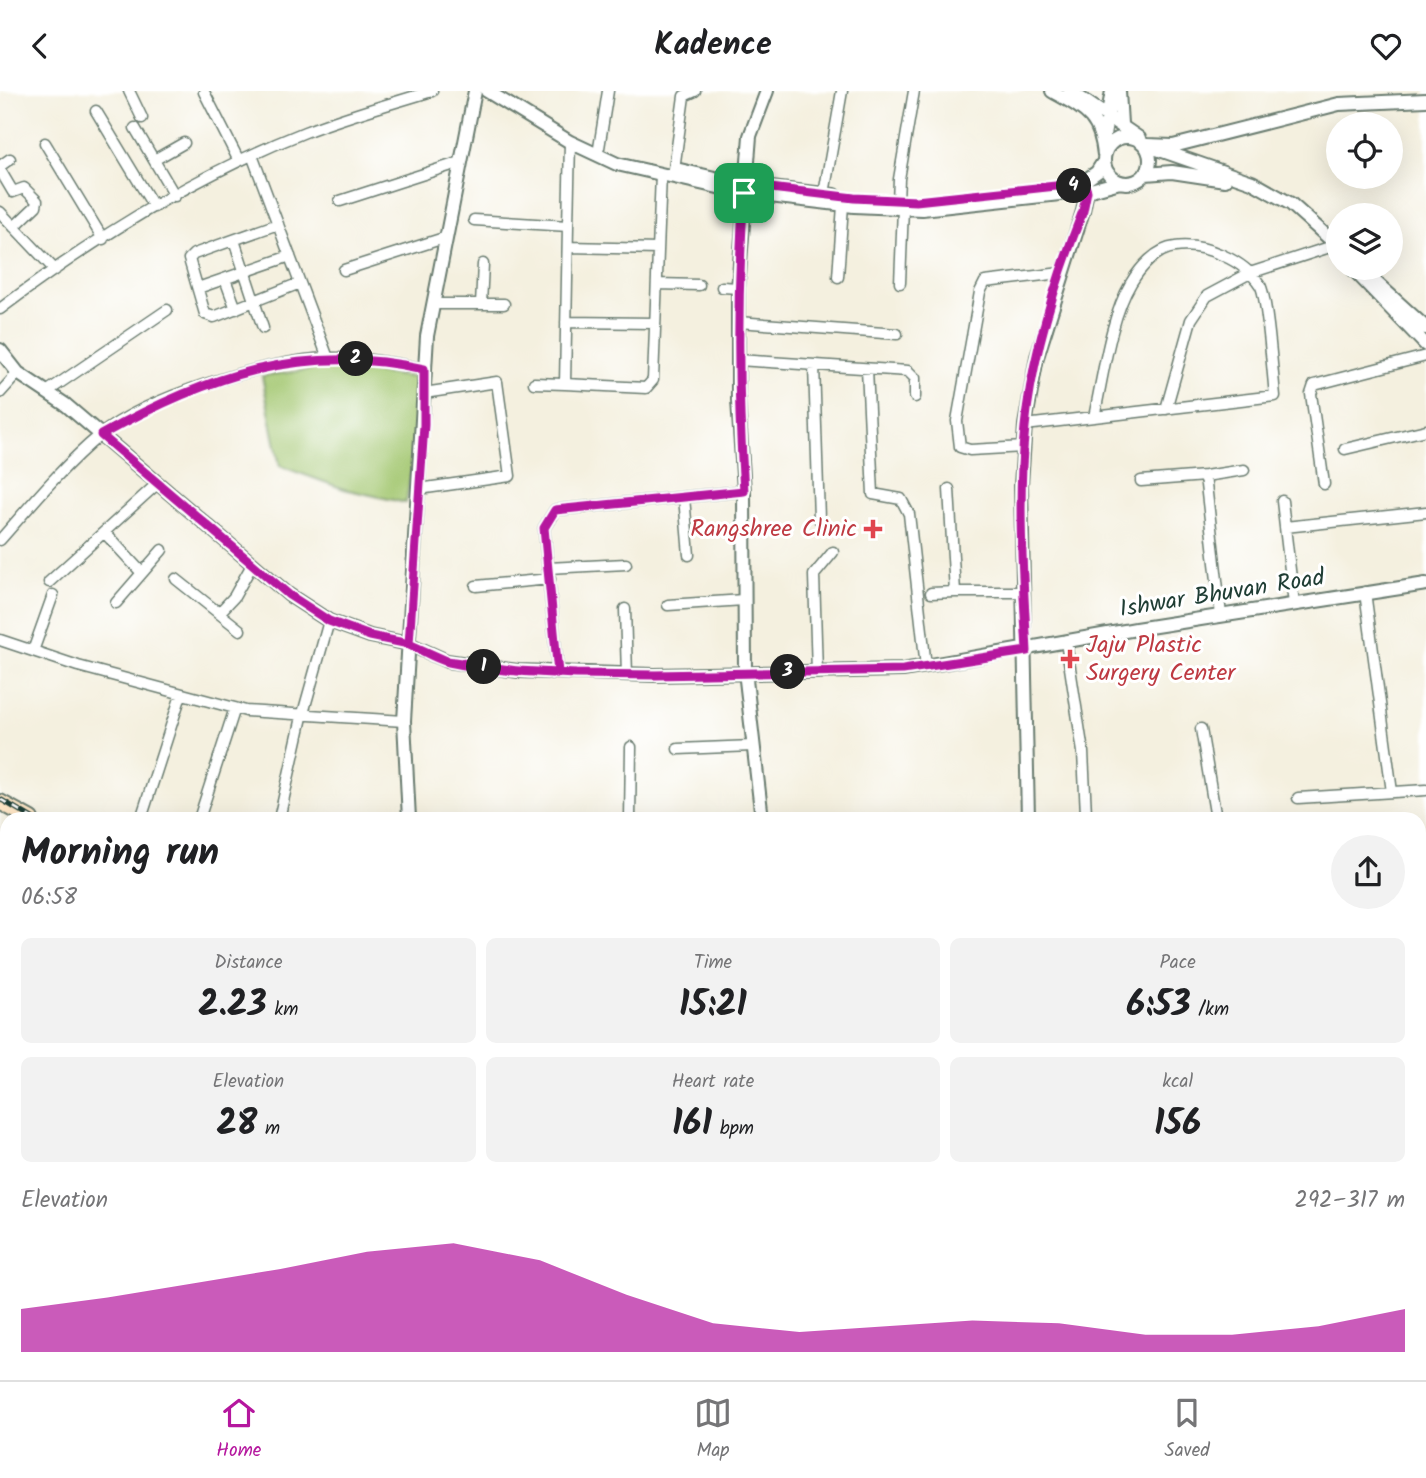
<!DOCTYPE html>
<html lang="en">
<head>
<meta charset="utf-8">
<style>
	:root { --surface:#fff; --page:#f2f2f2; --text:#202124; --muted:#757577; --line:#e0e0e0; --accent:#b5179e }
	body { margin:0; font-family:Kalam,sans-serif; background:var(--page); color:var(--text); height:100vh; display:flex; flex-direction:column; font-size:26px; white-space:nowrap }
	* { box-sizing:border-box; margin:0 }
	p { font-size:23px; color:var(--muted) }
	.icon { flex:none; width:38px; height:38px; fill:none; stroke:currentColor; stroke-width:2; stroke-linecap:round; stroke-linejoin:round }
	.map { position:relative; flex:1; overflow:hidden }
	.side { position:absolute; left:0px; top:721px; width:1426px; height:569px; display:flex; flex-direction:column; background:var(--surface); border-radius:21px 21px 0 0; box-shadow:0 7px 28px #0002 }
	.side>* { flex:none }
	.buttons { position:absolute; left:1326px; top:21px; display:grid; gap:14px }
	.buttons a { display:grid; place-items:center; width:77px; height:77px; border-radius:50%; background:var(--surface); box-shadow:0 7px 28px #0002; font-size:35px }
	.pin { position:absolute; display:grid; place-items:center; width:60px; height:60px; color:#fff; margin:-30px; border-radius:14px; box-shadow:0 4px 10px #0006 }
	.km { position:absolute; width:35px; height:35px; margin:-18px; border-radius:50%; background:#222; color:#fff; font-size:19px; line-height:35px; text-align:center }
	.round { display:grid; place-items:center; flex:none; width:74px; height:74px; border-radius:37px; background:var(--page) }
	.head { display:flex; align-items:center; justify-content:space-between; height:119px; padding:0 21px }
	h1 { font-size:38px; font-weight:700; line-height:52px }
	.figures { display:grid; grid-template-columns:repeat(3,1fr); gap:10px; height:119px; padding:7px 21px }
	.figures div { display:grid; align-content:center; border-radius:10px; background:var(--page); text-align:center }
	.figures b { font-size:35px; font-weight:700 }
	.figures small { font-size:19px; font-weight:400 }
	.figures p { font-size:19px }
	.chart { height:196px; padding:14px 21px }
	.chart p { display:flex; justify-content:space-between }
	.chart svg { width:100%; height:126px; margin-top:7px; fill:var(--accent); opacity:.7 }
	header { display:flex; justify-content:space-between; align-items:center; height:91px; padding:0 21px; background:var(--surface); font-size:32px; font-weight:700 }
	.dock { display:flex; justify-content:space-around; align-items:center; height:98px; border-top:2px solid var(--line); background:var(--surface); font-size:19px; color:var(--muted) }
	.dock a { display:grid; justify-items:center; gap:4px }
	.dock .current { color:var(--accent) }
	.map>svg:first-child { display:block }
	.built { fill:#ecd7ba }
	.green { fill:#a4c872; stroke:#628253; stroke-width:2 }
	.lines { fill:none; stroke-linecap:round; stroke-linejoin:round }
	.minor-casing { stroke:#6a7c70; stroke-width:13 }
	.tertiary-casing { stroke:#6a7c70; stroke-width:16 }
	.secondary-casing { stroke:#6a7c70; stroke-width:18 }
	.minor { stroke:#fff; stroke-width:10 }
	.tertiary { stroke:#fff; stroke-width:12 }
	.secondary { stroke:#fde5c5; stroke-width:14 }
	.rail-casing { stroke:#1f3d34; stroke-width:5 }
	.rail { stroke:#fff; stroke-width:2.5; stroke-dasharray:8; stroke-linecap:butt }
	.route-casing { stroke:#fff; stroke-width:14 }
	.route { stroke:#b5179e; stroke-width:9 }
	.health-dot { fill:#e0444e; stroke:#fff; stroke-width:2.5 }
	.labels { text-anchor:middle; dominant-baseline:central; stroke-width:6; stroke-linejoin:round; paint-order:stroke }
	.health-label { font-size:24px; fill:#be3a42; stroke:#fff; text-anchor:end }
	.street-label { font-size:24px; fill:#1f3d34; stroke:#fff }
</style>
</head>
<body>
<header><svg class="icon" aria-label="back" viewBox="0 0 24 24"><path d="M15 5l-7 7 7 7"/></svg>Kadence<svg class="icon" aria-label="heart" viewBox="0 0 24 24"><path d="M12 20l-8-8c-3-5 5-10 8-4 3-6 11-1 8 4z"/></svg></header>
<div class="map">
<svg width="1426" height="1289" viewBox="0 0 1426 1289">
	<rect width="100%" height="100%" fill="#fff"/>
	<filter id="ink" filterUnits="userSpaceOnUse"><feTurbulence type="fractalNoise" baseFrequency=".0143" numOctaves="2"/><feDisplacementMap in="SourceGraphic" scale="14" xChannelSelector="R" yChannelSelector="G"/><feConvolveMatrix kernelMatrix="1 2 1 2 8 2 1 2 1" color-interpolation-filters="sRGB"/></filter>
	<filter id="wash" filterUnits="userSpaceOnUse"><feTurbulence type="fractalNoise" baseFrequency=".00686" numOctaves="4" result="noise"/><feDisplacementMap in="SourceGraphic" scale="28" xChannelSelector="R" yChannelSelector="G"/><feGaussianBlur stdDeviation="1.57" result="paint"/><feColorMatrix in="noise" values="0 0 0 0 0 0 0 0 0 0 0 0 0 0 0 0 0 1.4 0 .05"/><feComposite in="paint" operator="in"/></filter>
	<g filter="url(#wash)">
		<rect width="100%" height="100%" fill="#f4f0df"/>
		<path class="built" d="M0,903H7V1080H0Z
			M0,1107H7V1283H371V1289H0Z
			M1426,1124V1289H1298L1303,1283H1419V1133Z
			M382,1283H632L646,1284L645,1289H383Z
			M1088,1283H1288L1283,1289H1088Z"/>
		<path class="green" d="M329,276L419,287L416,349L406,412L344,398L280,375L262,285Z
			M413,1283H587L583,1289H417Z"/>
	</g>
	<g filter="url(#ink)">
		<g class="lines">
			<g class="minor-casing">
				<path id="minor" d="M129,0L142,27
					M204,1L239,70
					M684,5L695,0
					M96,20L154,116
					M135,37L175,105
					M45,52L103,148
					M599,57L608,0
					M252,64L328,267
					M154,69L184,52
					M0,75L10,68
					M674,78L684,5
					M0,79L13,101L24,97L37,110L36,115L14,136
					M824,103L842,0
					M898,109L899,88L914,0
					M340,110L461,71
					M0,121L55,179
					M474,129L568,135L570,51
					M278,133L194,163L189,168L205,223L214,226L300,192
					M568,135L565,293L646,297L653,289L661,83
					M234,149L263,237
					M568,156L658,158
					M344,179L447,146
					M838,186L843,114
					M225,188L236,218
					M900,192L903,117
					M657,193L699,194
					M722,196L738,197
					M198,197L290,165
					M433,213H504
					M481,213L483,173
					M0,218C93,148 196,84 305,41C346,25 390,13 432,0
					M566,231L655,232
					M738,231L897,243
					M738,269L908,280L915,287V306
					M814,274L819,428
					M867,278L873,403L901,408L909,423L926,576
					M534,292L565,293
					M48,300L167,219
					M0,302L18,282
					M1166,318L1191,229L1207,205L1250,182L1336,154
					M1025,334L1275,305C1273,286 1267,204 1260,194C1244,169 1204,152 1175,156C1156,158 1140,177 1131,192C1110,227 1103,286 1094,326
					M1024,356L970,359L960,356L957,330L980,201L985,191L1061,182
					M1345,358L1426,339
					M1205,385L1244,379
					M1141,390L1205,385L1221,524
					M1324,393L1311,303L1314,294L1426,265
					M419,398L510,385L497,291L424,302
					M949,398L955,501H1024
					M684,406L689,464
					M1282,410L1285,436
					M104,441L142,482
					M0,449C31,414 63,375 99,345C146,306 268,269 329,267C362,266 392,271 424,278
					M548,477L626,473
					M176,488L240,539
					M49,491L158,392
					M476,495L550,488
					M1365,501L1392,701
					M931,502L955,501
					M116,512L162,459
					M1294,513L1285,436L1426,421
					M668,514L744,509
					M625,518L627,584
					M219,522L234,506L253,472
					M0,549L78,575L246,620L404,630
					M1066,551L1083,661L1086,723
					M33,560L53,504
					M558,582L544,437L555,419L744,400
					M817,582L814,484L833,461
					M1201,638L1216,728
					M678,658L753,655
					M1298,707L1426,699
					M141,728L181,604
					M199,728L235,617
					M279,728L302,626L329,530
					M630,728L631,656
					M0,895L7,894
					M1419,1022H1426
					M1419,1122L1426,1113
					M1419,1269L1426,1272
					M755,1283L806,1289
					M860,1289L861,1283
					M1083,1289L1084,1283
					M1284,1289L1289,1283"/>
			</g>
			<g class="tertiary-casing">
				<path id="tertiary" d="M487,0L570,51L617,73L744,102L854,115L922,118L1087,100L1120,91
					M1052,0C1085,19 1100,24 1104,64
					M1070,0L1139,47
					M1119,0L1121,33
					M1104 69a23 23 0 1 1 46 0a23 23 0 1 1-46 0Z
					M1103,50L1112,0
					M1147,54L1173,55L1339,13L1426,9
					M1157,58L1252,91L1291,113L1339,156
					M680,79L745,94L834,104
					M1145,83L1172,81L1225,89
					M1079,94L1097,81L1102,73
					M1352,177L1426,254
					M1371,187L1426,237
					M0,259L18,282L66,314L289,504L329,530L370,545L409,553L447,570L518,580L655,584L903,579L1136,538L1426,493
					M409,728L404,630L427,245L475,0
					M762,728L745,580L744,400L738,309V197L750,45L767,0
					M1028,728L1021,394L1025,334L1037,266L1083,120L1087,100L1084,91
					M0,1089H7
					M0,1102H7
					M374,1283L375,1289"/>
			</g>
			<g class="secondary-casing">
				<path id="secondary" d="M0,711L31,728
					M1419,926L1426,927
					M1419,944H1426
					M951,1283L963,1289
					M983,1283L995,1289"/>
			</g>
			<use href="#minor" class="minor"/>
			<use href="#tertiary" class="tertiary"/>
			<use href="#secondary" class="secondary"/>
			<g class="rail-casing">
				<path id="rail" d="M0,708L34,728
					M1419,938H1426"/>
			</g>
			<use href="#rail" class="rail"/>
		</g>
	</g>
	<g class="lines" filter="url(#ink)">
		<g class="route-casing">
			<path id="route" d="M744,102C737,202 737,300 744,400L555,419L544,437L558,582L517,580L447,570L409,553L370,545L329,530L289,504L101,344C206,285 303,251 424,278V334L409,553C422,559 436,568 449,571C491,580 534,581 576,583L655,584L903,579L1027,560C1023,486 1017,410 1025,336C1032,263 1056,188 1083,120L1087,100L1084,92L916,110L854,107L745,94L744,102"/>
		</g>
		<use href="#route" class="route"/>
	</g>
	<g class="health-dot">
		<path d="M869.5 427.5h7v7h7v7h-7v7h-7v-7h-7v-7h7z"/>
		<path d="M1066.5 557.5h7v7h7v7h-7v7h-7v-7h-7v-7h7z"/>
	</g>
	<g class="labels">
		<g class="health-label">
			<text x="857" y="438">Rangshree Clinic</text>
			<text x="1086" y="554" text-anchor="start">Jaju Plastic<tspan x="1086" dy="28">Surgery Center</tspan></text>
		</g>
		<g class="street-label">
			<text transform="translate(1222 503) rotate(-9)">Ishwar Bhuvan Road</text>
		</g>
	</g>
</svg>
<div class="buttons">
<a><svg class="icon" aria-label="locate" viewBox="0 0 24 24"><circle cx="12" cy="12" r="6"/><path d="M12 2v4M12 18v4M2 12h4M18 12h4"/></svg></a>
<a><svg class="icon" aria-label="layers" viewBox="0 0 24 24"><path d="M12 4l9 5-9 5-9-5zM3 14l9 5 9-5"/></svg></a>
</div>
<div class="pin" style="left:744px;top:102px;background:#1e9e55"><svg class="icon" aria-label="arrive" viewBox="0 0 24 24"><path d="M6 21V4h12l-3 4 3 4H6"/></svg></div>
<b class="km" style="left:484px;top:576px">1</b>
<b class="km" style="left:356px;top:268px">2</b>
<b class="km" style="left:788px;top:581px">3</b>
<b class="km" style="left:1074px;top:95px">4</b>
<section class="side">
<div class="head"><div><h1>Morning run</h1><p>06:58</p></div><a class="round"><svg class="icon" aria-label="share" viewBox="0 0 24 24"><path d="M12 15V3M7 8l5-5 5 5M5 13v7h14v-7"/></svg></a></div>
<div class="figures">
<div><p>Distance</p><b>2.23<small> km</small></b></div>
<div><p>Time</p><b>15:21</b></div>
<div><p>Pace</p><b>6:53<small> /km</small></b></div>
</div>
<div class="figures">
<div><p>Elevation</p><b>28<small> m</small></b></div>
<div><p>Heart rate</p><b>161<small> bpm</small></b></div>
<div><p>kcal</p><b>156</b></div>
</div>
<div class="chart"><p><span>Elevation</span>292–317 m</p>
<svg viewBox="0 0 160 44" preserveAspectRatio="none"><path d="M0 44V29L10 25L20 20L30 15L40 9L50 6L60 12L70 24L80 34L90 37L100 35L110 33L120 34L130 38L140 38L150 35L160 29V44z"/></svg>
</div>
</section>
</div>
<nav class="dock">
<a class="current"><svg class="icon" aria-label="home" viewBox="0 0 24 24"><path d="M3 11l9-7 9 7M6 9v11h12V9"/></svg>Home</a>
<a><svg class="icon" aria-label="map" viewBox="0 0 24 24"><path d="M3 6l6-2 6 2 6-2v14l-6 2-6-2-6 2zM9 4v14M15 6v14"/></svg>Map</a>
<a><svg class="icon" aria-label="saved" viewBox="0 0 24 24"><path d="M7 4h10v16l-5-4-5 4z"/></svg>Saved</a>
</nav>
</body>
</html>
